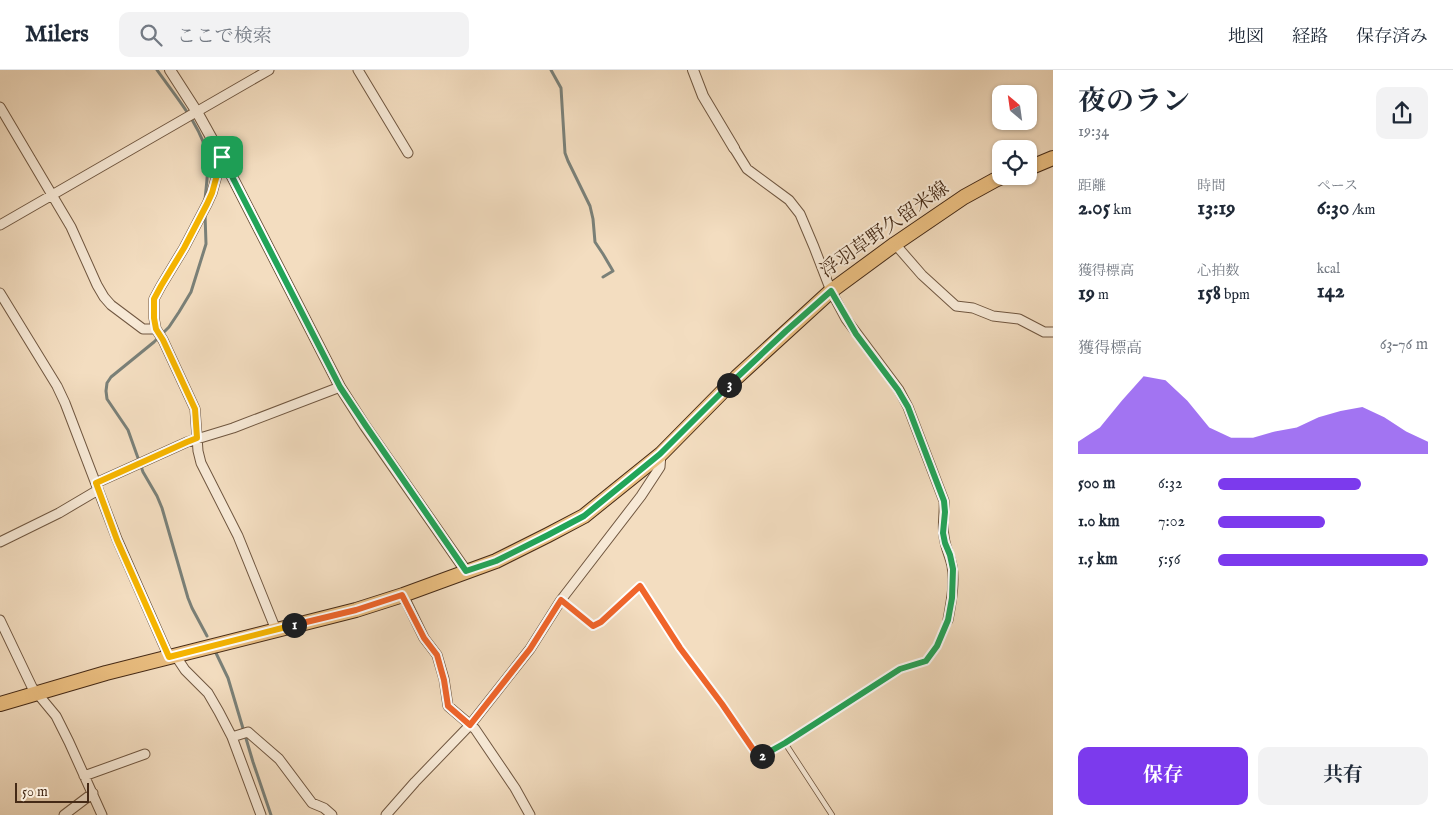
<!DOCTYPE html>
<html lang="ja">
<head>
<meta charset="utf-8">
<style>
	:root { --surface:#fff; --page:#f2f2f3; --text:#1f2937; --muted:#747a83; --line:#e0e1e3; --accent:#7c3aed }
	body { margin:0; font-family:"IM FELL English","Noto Serif JP",serif; background:var(--page); color:var(--text); height:100vh; display:flex; flex-direction:column; font-size:19px; white-space:nowrap }
	* { box-sizing:border-box; margin:0 }
	p { font-size:16px; color:var(--muted) }
	.icon { flex:none; width:28px; height:28px; fill:none; stroke:currentColor; stroke-width:2; stroke-linecap:round; stroke-linejoin:round }
	.map { position:relative; flex:1; overflow:hidden }
	.drawer { display:flex; flex-direction:column; background:var(--surface); width:400px }
	.drawer>* { flex:none }
	.needle { width:32px; rotate:331deg }
	.buttons { position:absolute; left:992px; top:15px; display:grid; gap:10px }
	.buttons a { display:grid; place-items:center; width:45px; height:45px; border-radius:10px; background:var(--surface); box-shadow:0 1px 4px #0004; font-size:25px }
	.scale { position:absolute; left:15px; bottom:12px; width:74px; box-sizing:border-box; padding-left:5px; border:2px solid #452a16; border-top:0; font-size:14px; line-height:18px; white-space:nowrap; color:#452a16; -webkit-text-stroke:4px #f7e9d6; paint-order:stroke }
	.pin { position:absolute; display:grid; place-items:center; width:42px; height:42px; color:#fff; margin:-21px; border-radius:10px; box-shadow:0 2px 8px #0006 }
	.km { position:absolute; width:25px; height:25px; margin:-12px; border-radius:50%; background:#222; color:#fff; font-size:14px; line-height:25px; text-align:center }
	.round { display:grid; place-items:center; flex:none; width:52px; height:52px; border-radius:10px; background:var(--page) }
	.head { display:flex; align-items:center; justify-content:space-between; height:85px; padding:0 25px }
	h1 { font-size:28px; font-weight:700; line-height:38px }
	.figures { display:grid; grid-template-columns:repeat(3,1fr); gap:8px; height:85px; padding:5px 25px }
	.figures div { display:grid; align-content:center }
	.figures b { font-size:21px; font-weight:700 }
	.figures small { font-size:14px; font-weight:400 }
	.figures p { font-size:14px }
	.chart { height:140px; padding:10px 25px }
	.chart p { display:flex; justify-content:space-between }
	.chart svg { width:100%; height:90px; margin-top:5px; fill:var(--accent); opacity:.7 }
	.button { display:flex; gap:10px; margin-top:auto; padding:10px 25px }
	.button a { flex:1; height:58px; border-radius:10px; background:var(--accent); color:#fff; font-size:20px; font-weight:700; line-height:58px; text-align:center }
	.button a+a { background:var(--page); color:var(--text) }
	ul { padding:0 25px; list-style:none; font-size:16px }
	li { display:grid; grid-template-columns:80px 60px 1fr; align-items:center; height:38px }
	li i { height:12px; border-radius:6px; background:var(--accent) }
	header { display:flex; align-items:center; gap:30px; box-sizing:border-box; height:70px; padding:0 25px; background:var(--surface); border-bottom:1px solid var(--line) }
	header strong { font-size:24px }
	nav { display:flex; gap:28px; margin-inline-start:auto; font-size:18px }
	.search { width:350px; height:45px; background:var(--page); display:flex; align-items:center; gap:12px; box-sizing:border-box; padding:0 18px; border-radius:10px; color:var(--muted); font-size:19px }
	main { display:flex; flex:1; min-height:0 }
	.map>svg:first-child { display:block }
	.lines { fill:none; stroke-linecap:round; stroke-linejoin:round }
	.stream { stroke:#7a8078; stroke-width:3 }
	.service-casing { stroke:#705740; stroke-width:6 }
	.minor-casing { stroke:#705740; stroke-width:11 }
	.tertiary-casing { stroke:#705740; stroke-width:12 }
	.primary-casing { stroke:#452a16; stroke-width:16 }
	.service { stroke:#f7e9d6; stroke-width:4.5 }
	.minor { stroke:#f7e9d6; stroke-width:9 }
	.tertiary { stroke:#f7e9d6; stroke-width:10 }
	.primary { stroke:#eabe80; stroke-width:14 }
	.split-1-casing { stroke:#fff; stroke-width:10 }
	.split-2-casing { stroke:#fff; stroke-width:10 }
	.split-3-casing { stroke:#fff; stroke-width:10 }
	.split-4-casing { stroke:#fff; stroke-width:10 }
	.split-1 { stroke:#f5b400; stroke-width:6 }
	.split-2 { stroke:#f0652b; stroke-width:6 }
	.split-3 { stroke:#22a559; stroke-width:6 }
	.split-4 { stroke:#22a559; stroke-width:6 }
	.labels { text-anchor:middle; dominant-baseline:central; stroke-width:4; stroke-linejoin:round; paint-order:stroke }
	.street-label { font-size:19px; fill:#452a16; stroke:#f7e9d6 }
</style>
</head>
<body>
<header>
<strong>Milers</strong>
<div class="search"><svg class="icon" aria-label="search" viewBox="0 0 24 24"><circle cx="10" cy="10" r="6"/><path d="M15 15l6 6"/></svg>ここで検索</div>
<nav><a>地図</a><a>経路</a><a>保存済み</a></nav>
</header>
<main>
<div class="map">
<svg width="1053" height="745" viewBox="0 0 1053 745">
	<rect width="100%" height="100%" fill="#f3ddc0"/>
	<filter id="stains"><feTurbulence type="fractalNoise" baseFrequency=".004" numOctaves="4"/><feColorMatrix values="0 0 0 0 .2 0 0 0 0 .09 0 0 0 0 .02 0 0 0 .5 -.17"/></filter>
	<radialGradient id="worn" r=".72"><stop offset=".6" stop-color="#630" stop-opacity="0"/><stop offset="1" stop-color="#630" stop-opacity=".3"/></radialGradient>
	<g class="lines">
		<path class="stream" d="M157,0C173,23 204,59 207,87C209,101 206,116 205,130
			M551,0L561,18L565,83L568,91L590,136L593,149L595,172L603,184L613,201L603,207
			M205,144L206,174L191,222L179,242L169,257L154,272L111,307L107,313L106,321L107,329L128,360L143,402L157,426L162,438L188,528L192,538L207,566
			M215,581L228,608L253,692L271,745"/>
		<g class="service-casing">
			<path id="service" d="M561,530L593,556L601,552L640,516L680,579L722,634L759,688L785,673L900,599L926,591L937,576L948,550
				M785,673L832,745"/>
		</g>
		<g class="minor-casing">
			<path id="minor" d="M358,0L408,83
				M0,37L71,157L97,215L104,227L111,235L143,259H156
				M734,78L747,99L789,130L800,144L814,177L831,221L846,249L899,320L908,337L944,431C945,443 942,455 944,466C945,477 950,486 952,496C955,513 951,533 948,550
				M222,87L212,123L207,134L184,178L161,216L154,229V248L156,259L163,270L195,339L198,381L201,393L238,466L276,560
				M0,155L269,0
				M895,174L922,205L956,236L973,238L993,246L1019,249L1044,262H1053
				M0,223L57,316L65,333L117,469L169,587
				M96,413L187,372L233,358L340,317
				M0,472L59,443L98,420
				M403,525L424,568L437,585L444,609L448,636L475,659L515,718L530,745
				M0,550L32,617L56,646L69,672L102,745
				M175,585L185,600L208,623L219,642L232,667L261,745
				M232,667L248,662L279,689L312,733L324,738L332,745
				M84,706L145,684
				M64,745L93,723
				M386,745L415,712L470,655L530,579L561,530L641,426L660,397L661,384"/>
		</g>
		<g class="tertiary-casing">
			<path id="tertiary" d="M170,0L197,42L222,87L340,317L365,356L466,501
				M693,0L703,26L734,78"/>
		</g>
		<g class="primary-casing">
			<path id="primary" d="M1029,98L1053,88
				M0,634L106,603L356,540L403,525L496,491L548,465L584,446L661,384L737,307L831,221L895,174L964,127L995,110L1004,106"/>
		</g>
		<use href="#service" class="service"/>
		<use href="#minor" class="minor"/>
		<use href="#tertiary" class="tertiary"/>
		<use href="#primary" class="primary"/>
	</g>
	<g class="lines">
		<g class="split-1-casing">
			<path id="split-1" d="M222,87L212,123L207,134L184,178L161,216L154,229V248L156,259L163,270L195,339L197,368L187,372L96,413L117,470L169,587L294,555"/>
		</g>
		<g class="split-2-casing">
			<path id="split-2" d="M294,555L356,540L402,525L424,568L437,585L444,610L448,636L470,655L530,579L561,530L593,556L601,552L640,516L680,578L722,634L759,688L762,686"/>
		</g>
		<g class="split-3-casing">
			<path id="split-3" d="M729,315L786,261L831,221L856,264L898,320L908,337L944,431L945,442L943,463L945,473L950,485L953,499L952,528L948,550L937,576L926,591L900,599L785,673L762,686"/>
		</g>
		<g class="split-4-casing">
			<path id="split-4" d="M222,87L340,317L366,356L466,501L496,491L548,465L584,446L660,384L729,315"/>
		</g>
		<use href="#split-1" class="split-1"/>
		<use href="#split-2" class="split-2"/>
		<use href="#split-3" class="split-3"/>
		<use href="#split-4" class="split-4"/>
	</g>
	<g class="labels">
		<g class="street-label">
			<text transform="translate(885 160) rotate(-35)">浮羽草野久留米線</text>
		</g>
	</g>
	<rect width="100%" height="100%" filter="url(#stains)"/>
	<rect width="100%" height="100%" fill="url(#worn)"/>
</svg>
<div class="buttons">
<a><svg class="needle" viewBox="-14 -14 28 28"><path d="M0-13l5 13h-10z" fill="#e53935"/><path d="M0 13l5-13h-10z" fill="#747a83"/></svg></a>
<a><svg class="icon" aria-label="locate" viewBox="0 0 24 24"><circle cx="12" cy="12" r="6"/><path d="M12 2v4M12 18v4M2 12h4M18 12h4"/></svg></a>
</div>
<div class="scale">50 m</div>
<div class="pin" style="left:222px;top:87px;background:#1e9e55"><svg class="icon" aria-label="arrive" viewBox="0 0 24 24"><path d="M6 21V4h12l-3 4 3 4H6"/></svg></div>
<b class="km" style="left:294px;top:555px">1</b>
<b class="km" style="left:762px;top:686px">2</b>
<b class="km" style="left:729px;top:315px">3</b>
</div>
<section class="drawer">
<div class="head"><div><h1>夜のラン</h1><p>19:34</p></div><a class="round"><svg class="icon" aria-label="share" viewBox="0 0 24 24"><path d="M12 15V3M7 8l5-5 5 5M5 13v7h14v-7"/></svg></a></div>
<div class="figures">
<div><p>距離</p><b>2.05<small> km</small></b></div>
<div><p>時間</p><b>13:19</b></div>
<div><p>ペース</p><b>6:30<small> /km</small></b></div>
</div>
<div class="figures">
<div><p>獲得標高</p><b>19<small> m</small></b></div>
<div><p>心拍数</p><b>158<small> bpm</small></b></div>
<div><p>kcal</p><b>142</b></div>
</div>
<div class="chart"><p><span>獲得標高</span>63–76 m</p>
<svg viewBox="0 0 160 44" preserveAspectRatio="none"><path d="M0 44V38L10 31L20 18L30 6L40 8L50 18L60 31L70 36L80 36L90 33L100 31L110 26L120 23L130 21L140 26L150 33L160 38V44z"/></svg>
</div>
<ul>
<li><b>500 m</b>6:32<i style="width:68%"></i></li>
<li><b>1.0 km</b>7:02<i style="width:51%"></i></li>
<li><b>1.5 km</b>5:56<i style="width:100%"></i></li>
</ul>
<div class="button"><a>保存</a><a>共有</a></div>
</section>
</main>
</body>
</html>
